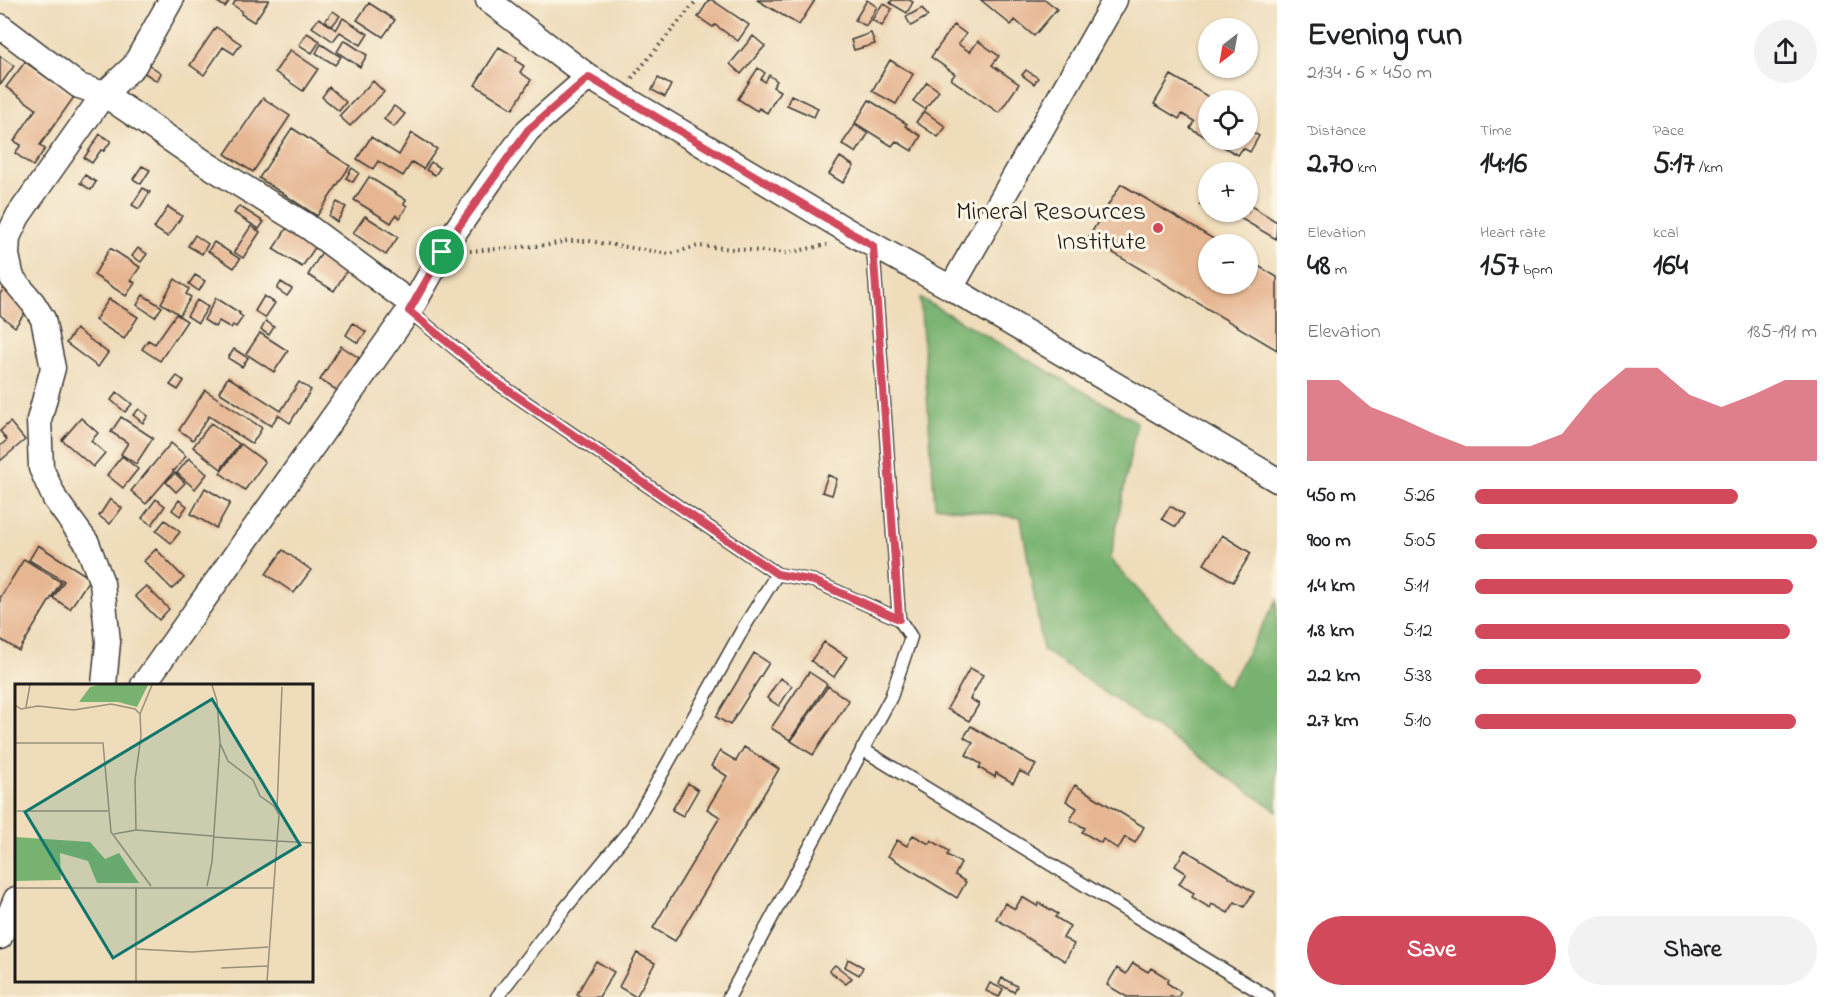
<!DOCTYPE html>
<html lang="en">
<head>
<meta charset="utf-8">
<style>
	:root { --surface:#fff; --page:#f2f2f2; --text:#202124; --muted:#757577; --accent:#d1495b }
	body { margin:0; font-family:"Indie Flower",sans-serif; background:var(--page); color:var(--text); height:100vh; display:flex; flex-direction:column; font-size:22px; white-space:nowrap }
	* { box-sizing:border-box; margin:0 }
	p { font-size:20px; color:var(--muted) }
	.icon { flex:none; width:33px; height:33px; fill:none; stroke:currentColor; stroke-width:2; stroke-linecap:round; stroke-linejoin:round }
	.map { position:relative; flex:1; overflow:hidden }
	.drawer { display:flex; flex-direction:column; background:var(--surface); width:570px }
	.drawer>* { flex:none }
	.needle { width:39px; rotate:211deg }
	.fabs { position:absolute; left:1198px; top:18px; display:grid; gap:12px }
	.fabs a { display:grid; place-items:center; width:60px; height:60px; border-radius:50%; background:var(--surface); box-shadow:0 2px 4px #0004; font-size:30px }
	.pin { position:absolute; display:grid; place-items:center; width:51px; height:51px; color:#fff; margin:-26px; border:3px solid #fff; border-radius:50%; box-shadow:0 2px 6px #0007 }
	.round { display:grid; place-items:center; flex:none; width:63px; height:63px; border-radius:32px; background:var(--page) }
	.overview { display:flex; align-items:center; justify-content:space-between; height:102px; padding:0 30px }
	h1 { font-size:33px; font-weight:800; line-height:45px }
	.stats { display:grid; grid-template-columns:repeat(3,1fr); gap:9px; height:102px; padding:6px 30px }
	.stats div { display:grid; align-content:center }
	.stats b { font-size:30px; font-weight:800 }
	.stats small { font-size:16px; font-weight:400 }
	.stats p { font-size:16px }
	.chart { height:168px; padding:12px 30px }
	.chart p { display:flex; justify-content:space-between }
	.chart svg { width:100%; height:108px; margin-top:6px; fill:var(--accent); opacity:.7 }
	.primary-button { display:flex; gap:12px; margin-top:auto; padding:12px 30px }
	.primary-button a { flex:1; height:69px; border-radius:36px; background:var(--accent); color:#fff; font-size:24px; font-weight:800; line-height:69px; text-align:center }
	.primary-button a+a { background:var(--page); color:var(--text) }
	ul { padding:0 30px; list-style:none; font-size:20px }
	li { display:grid; grid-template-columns:96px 72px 1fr; align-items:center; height:45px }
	li i { height:15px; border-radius:8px; background:var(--accent) }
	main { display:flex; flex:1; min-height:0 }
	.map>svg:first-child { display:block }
	.forest { fill:#78b270; stroke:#4a6746; stroke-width:1.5 }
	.building { fill:#e6b692 }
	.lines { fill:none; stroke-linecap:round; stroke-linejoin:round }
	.service-casing { stroke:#3c3934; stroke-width:15 }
	.minor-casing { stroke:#3c3934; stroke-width:27 }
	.path { stroke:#3c3934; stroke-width:4; stroke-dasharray:1.5 4.5; stroke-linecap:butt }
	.service { stroke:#fff; stroke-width:12 }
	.minor { stroke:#fff; stroke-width:24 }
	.route-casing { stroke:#fff; stroke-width:12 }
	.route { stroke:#d1495b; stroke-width:8 }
	.poi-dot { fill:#d1495b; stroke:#fcf5e5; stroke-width:2 }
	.labels { text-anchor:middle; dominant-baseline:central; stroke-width:6; stroke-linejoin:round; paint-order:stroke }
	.poi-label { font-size:26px; fill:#1c1c1c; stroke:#fcf5e5; text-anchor:end }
	.inset-road { fill:none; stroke:#9a8f7b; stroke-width:1.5 }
	.view { fill:#0f766e; fill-opacity:0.15; stroke:#0f766e; stroke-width:3 }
	.inset-edge { fill:none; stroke:#1c1c1c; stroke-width:3 }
</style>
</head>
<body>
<main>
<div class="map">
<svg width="1277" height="997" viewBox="0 0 1277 997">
	<rect width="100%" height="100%" fill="#fcf5e5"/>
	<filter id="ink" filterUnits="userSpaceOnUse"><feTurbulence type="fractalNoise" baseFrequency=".0167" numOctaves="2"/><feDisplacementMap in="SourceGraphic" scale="12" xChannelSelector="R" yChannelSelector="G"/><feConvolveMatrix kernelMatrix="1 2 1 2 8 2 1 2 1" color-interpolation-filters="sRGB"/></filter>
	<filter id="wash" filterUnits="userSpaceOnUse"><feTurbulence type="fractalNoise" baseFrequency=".008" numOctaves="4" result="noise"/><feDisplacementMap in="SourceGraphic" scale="24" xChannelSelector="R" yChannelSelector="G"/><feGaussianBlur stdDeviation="1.35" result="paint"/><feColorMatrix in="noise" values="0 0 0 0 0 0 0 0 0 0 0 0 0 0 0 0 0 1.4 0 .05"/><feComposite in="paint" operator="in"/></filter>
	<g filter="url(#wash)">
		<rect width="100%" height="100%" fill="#eedcba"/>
		<path class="forest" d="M920,298L1137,422L1110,559L1227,688L1277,600V811L1043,650L1021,518L935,506Z"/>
		<g id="blocks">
			<path class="building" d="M214,0H230L225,7Z
				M236,0H269L254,22L241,14L242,11L233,5Z
				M709,0H712L749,25L738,41L715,25L713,27L698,17Z
				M757,0H815L799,25Z
				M867,0L877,7L866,26L855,20Z
				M892,0H909L913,2L907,13L890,3Z
				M981,0H1046L1057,9L1034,36L1015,20L1011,25Z
				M369,3L395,20L383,37L357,20Z
				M883,3L892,9L882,26L872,20Z
				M922,8L928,16L911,26L906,17Z
				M333,11L340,16L332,26L325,21Z
				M319,18L336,30L343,18L368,34L361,45L340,32L333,41L312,27Z
				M954,25L966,34L958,44L970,52L978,41L999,56L992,65L1019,84L999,113L951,79L955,74L931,57Z
				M216,27L241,44L234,54L223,47L204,75L190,65Z
				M307,33L320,41L312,53L299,45Z
				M871,33L875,44L854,50L851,40Z
				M753,36L765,46L741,74L730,64Z
				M344,40L367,55L360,67L337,52Z
				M321,44L341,57L335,65L316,53Z
				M499,47L517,58L516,61L524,66L520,72L531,80L513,109L475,85Z
				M290,50L318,69L303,91L275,72Z
				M0,56L14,66L1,84L0,83Z
				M890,60L913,74L896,104L872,91Z
				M25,62L74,97L40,145L45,149L33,166L15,153L21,145L14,141L36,109L6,87Z
				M148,64L161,73L157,81L143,72Z
				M758,68L765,73L761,79L765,82L769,75L777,81L773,87L780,91L767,113L759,108L757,111L738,99Z
				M1026,70L1038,78L1034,84L1022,75Z
				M1171,75L1214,100H1209V139L1190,128L1194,121L1182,114L1179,119L1154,104Z
				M658,78L671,85L665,97L652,90Z
				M373,81L384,92L350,126L339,116Z
				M927,82L939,91L925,109L913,101Z
				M329,87L346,102L339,111L322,97Z
				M791,95L818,108L814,117L787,105Z
				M263,98L290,116L253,172L225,154Z
				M869,100L907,124L905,126L921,136L912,151L896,141L892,146L855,123Z
				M394,106L405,114L394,127L384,119Z
				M924,111L946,127L938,137L916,122Z
				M1248,120L1255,124L1251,131L1259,136L1250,152L1243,148L1238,155L1211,140H1248Z
				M855,125L868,134L856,153L842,144Z
				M292,128L350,166L317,216L259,178Z
				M412,133L437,149L423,169L412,162L403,176L378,161L373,169L357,159L371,137L399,155Z
				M100,134L111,141L104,151L101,150L92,163L84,158Z
				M840,157L854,166L843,183L829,174Z
				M431,162L440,168L435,175L426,170Z
				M142,166L150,170L141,184L133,179Z
				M352,168L359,173L353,182L346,178Z
				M85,175L96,182L91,190L80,183Z
				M369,177L406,200L404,204L407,206L400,218L396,215L391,223L354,200Z
				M1121,184L1222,244H1209V284H1248V260L1277,277V350L1088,238Z
				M143,188L150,192L139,209L132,205Z
				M1209,190V210L1200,205Z
				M337,202L346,207L337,222L329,216Z
				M1248,204L1277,222L1276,239L1240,218L1244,212H1248Z
				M239,206L264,222L259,229L234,213Z
				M168,207L182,216L168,237L154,228Z
				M1211,212H1228L1224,219Z
				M365,216L398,237L386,255L353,233Z
				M289,225L318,243L302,267L273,249Z
				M251,226L260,232L243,258L234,252Z
				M195,235L208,244L202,254L188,246Z
				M214,242L240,259L234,268L208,251Z
				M110,248L140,267L131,280L135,283L126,296L94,275Z
				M138,248L147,254L141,262L132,256Z
				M322,252L348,269L334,291L308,275Z
				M195,275L205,281L199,291L189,284Z
				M175,279L189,289L186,294L191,297L180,315L161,303Z
				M281,282L292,289L287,296L277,289Z
				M4,288L29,307L15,327L0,315V294Z
				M143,295L162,307L155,317L137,305Z
				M264,296L275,303L265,318L255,311Z
				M216,298L240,313L239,314L243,317L236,327L233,325L231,328L219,321L215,327L204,320Z
				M109,299L138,317L124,339L95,320Z
				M197,300L208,307L198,323L187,316Z
				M176,314L187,321L160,361L142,349L148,340L155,344Z
				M266,321L274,327L269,335L261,330Z
				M353,323L366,332L358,343L346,335Z
				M76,329L108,353L98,367L66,343Z
				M260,333L288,351L274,372L246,354Z
				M341,346L359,358L338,391L320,380Z
				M234,349L248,358L242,367L228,358Z
				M177,376L184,381L178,390L170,385Z
				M228,377L281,411L299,382L311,390L290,423L278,415L271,426L219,392Z
				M205,390L262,428L252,444L209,416L193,440L179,430Z
				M117,392L132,404L125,412L111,400Z
				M139,409L148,416L143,423L133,415Z
				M121,417L153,438L136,464L121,454L128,443L111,432Z
				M81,418L98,433L91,441L105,453L93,467L62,440Z
				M10,422L25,440L0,461V446L7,440L0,431Z
				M211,423L239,444L221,469L193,447Z
				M171,443L186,456L174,471L172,470L174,471L146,504L131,491Z
				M241,444L265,462L245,490L220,473Z
				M122,456L138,469L123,488L107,475Z
				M189,458L207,474L195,489L177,473Z
				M175,473L185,483L176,492L166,482Z
				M828,475L837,479L832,495L822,492Z
				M205,488L230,503L216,528L191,514Z
				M110,499L122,508L110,524L99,516Z
				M156,499L165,506L152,525L142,518Z
				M179,500L187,506L180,516L172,510Z
				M1170,506L1184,514L1176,527L1162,519Z
				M165,520L180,532L171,543L156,531Z
				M1222,535L1251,553L1233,582L1204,564Z
				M38,545L90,578L70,609L53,598L64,581L29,560Z
				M156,549L184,578L172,589L144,561Z
				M283,550L311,570L294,593L266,574Z
				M24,559L61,582L19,651L0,639V598Z
				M146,586L169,609L159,620L135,596Z
				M824,642L847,657L834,677L811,661Z
				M754,653L769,663L730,725L716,717Z
				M970,668L983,675L970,699L979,704L969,721L947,709Z
				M809,672L827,684L790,740L771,728Z
				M780,678L792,686L779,706L767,698Z
				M828,686L849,701L813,755L791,741Z
				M971,726L1036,765L1029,776L1020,771L1013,783L996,773L995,777L979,768L981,764L966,755L973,743L964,737Z
				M744,747L779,769L675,941L653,928L720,817L707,809L727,776L711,766L720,751L736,761Z
				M688,783L698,790L683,816L672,810Z
				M1075,785L1144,827L1135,843L1125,837L1118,849L1103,839L1101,843L1082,832L1085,828L1070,820L1077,808L1066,801Z
				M913,835L929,844L931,840L949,851L947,855L961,863L955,875L966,882L957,898L888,856L897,840L907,846Z
				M1185,850L1254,892L1244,907L1235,902L1228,913L1212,904L1210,908L1192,897L1194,893L1179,884L1186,873L1175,866Z
				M1022,897L1037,906L1039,903L1058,914L1055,917L1070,926L1063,938L1074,944L1065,961L996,919L1005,903L1015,909Z
				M637,953L655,963L636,997L619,987Z
				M848,959L863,967L859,975L845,967Z
				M596,961L614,972L599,997H581L577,994Z
				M1133,963L1148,972L1151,968L1169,979L1167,983L1181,992L1178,997H1127L1107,985L1117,968L1126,974Z
				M835,965L852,978L846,984L829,971Z
				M1002,978L1017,986L1014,992L999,984Z
				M990,983L1003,989L999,997L986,991Z"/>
		</g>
	</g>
	<g filter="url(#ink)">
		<use href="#blocks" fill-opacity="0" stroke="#3c3934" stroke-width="1.5"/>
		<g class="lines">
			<g class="service-casing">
				<path id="service" d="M409,311L499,384L777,574L814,581L899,619
					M862,749L1268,997
					M497,997L558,917L632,827L744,627L777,574
					M729,997L891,697L911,637L899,619L873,246"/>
			</g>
			<g class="minor-casing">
				<path id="minor" d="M488,0L589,77L853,234L951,288L1277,480
					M0,26L79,86L104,94L134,66L171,0
					M951,288L1115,0
					M104,685L108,642L102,583L87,543L55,499L41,468L39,420L53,368L43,319L33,303L12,278L7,255L8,237L18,216L104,94L208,165L307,226L413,305
					M143,685L413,305L452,236L491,180L528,130L589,77
					M0,937L16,899"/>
			</g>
			<path class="path" d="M632,78L697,0
				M470,251L548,245L567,241H589L670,254L698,246L786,253L827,245"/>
			<use href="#service" class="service"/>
			<use href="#minor" class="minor"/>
		</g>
	</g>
	<g class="lines" filter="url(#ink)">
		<g class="route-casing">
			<path id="route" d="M589,77L873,246L899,619L814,581L777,574L499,384L409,311L452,236L528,130Z"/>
		</g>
		<use href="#route" class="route"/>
	</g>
	<circle class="poi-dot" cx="1158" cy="228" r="6"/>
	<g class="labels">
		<g class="poi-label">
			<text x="1146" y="213">Mineral Resources<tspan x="1146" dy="30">Institute</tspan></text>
		</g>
	</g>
	<g transform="translate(15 684)">
		<rect width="298" height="298" fill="#eedcba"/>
		<path d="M84,1H133L122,23L103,18H64L75,3ZM0,153L75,158L90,175L104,169L124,199H82L73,177L45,169L46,196L0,197Z" fill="#78b270"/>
		<path class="inset-road" d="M197,1L202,17L205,59L213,77L238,96L245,112L259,122L264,131L262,157L198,153M0,21L6,25L23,22L59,26L96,20L120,25L125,30L126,52L120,96L121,146M11,23L15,1M125,30L137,1M0,59H88L96,148L136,202M262,125L267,3M2,127H93M99,150L121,146L198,152M192,202L197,178L205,60M121,203V298M0,204H258M122,265L177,268L253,263M206,284L253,282M252,298L262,157L299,159"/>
		<path class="view" d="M197,15L285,161L98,274L10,128Z"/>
		<rect width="298" height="298" class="inset-edge"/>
	</g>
</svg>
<div class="fabs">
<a><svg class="needle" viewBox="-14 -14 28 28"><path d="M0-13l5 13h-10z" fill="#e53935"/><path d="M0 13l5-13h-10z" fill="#757577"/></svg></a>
<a><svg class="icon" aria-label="locate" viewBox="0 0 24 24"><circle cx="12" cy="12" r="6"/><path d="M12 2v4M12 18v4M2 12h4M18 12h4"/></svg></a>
<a>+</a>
<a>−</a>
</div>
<div class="pin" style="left:442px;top:252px;background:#1e9e55"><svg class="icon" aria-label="arrive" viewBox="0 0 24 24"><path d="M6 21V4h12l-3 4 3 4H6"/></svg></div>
</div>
<section class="drawer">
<div class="overview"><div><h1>Evening run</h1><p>21:34 · 6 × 450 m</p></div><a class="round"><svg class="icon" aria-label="share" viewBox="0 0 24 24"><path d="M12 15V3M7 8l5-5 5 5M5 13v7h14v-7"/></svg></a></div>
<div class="stats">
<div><p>Distance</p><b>2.70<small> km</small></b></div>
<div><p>Time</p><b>14:16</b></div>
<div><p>Pace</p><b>5:17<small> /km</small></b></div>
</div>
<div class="stats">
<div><p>Elevation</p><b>48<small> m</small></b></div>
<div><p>Heart rate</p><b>157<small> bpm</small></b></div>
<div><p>kcal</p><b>164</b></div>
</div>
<div class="chart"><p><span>Elevation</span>185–191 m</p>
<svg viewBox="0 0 160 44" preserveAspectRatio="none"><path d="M0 44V11L10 11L20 22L30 27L40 33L50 38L60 38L70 38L80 33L90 17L100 6L110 6L120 17L130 22L140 17L150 11L160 11V44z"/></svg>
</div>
<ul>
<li><b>450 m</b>5:26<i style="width:77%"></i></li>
<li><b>900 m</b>5:05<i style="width:100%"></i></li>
<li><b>1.4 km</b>5:11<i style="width:93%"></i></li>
<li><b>1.8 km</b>5:12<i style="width:92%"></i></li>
<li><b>2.2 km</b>5:38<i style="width:66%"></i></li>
<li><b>2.7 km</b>5:10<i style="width:94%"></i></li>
</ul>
<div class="primary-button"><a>Save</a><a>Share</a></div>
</section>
</main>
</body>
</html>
